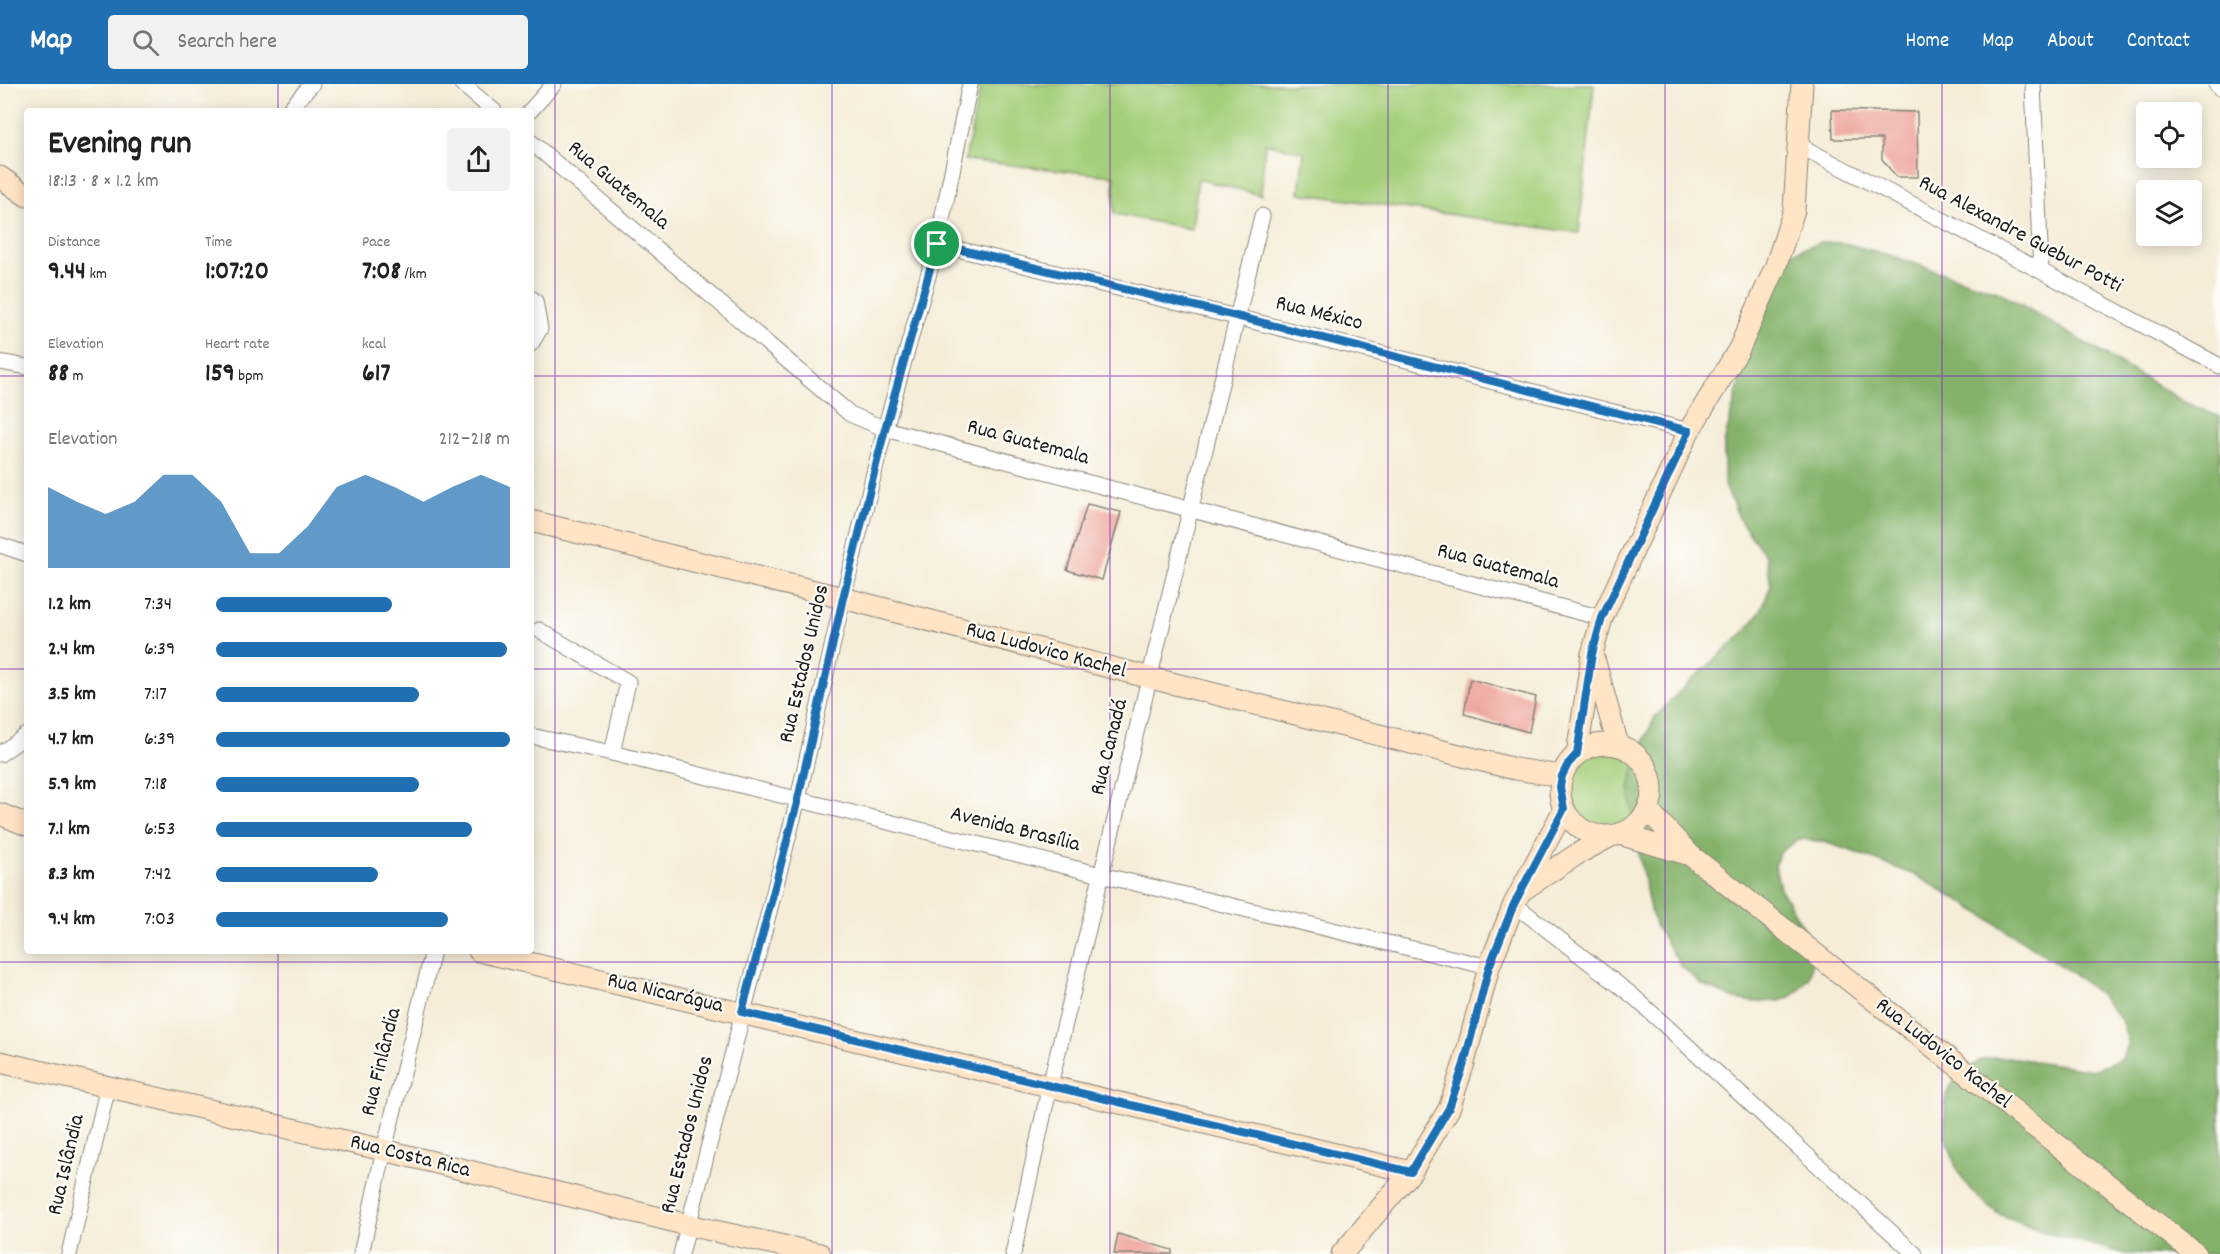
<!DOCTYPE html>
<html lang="en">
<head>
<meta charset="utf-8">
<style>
	:root { --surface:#fff; --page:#f2f2f2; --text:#202124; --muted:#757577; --accent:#1f6fb2 }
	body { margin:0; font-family:Dekko,sans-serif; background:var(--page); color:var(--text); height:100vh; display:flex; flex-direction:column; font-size:22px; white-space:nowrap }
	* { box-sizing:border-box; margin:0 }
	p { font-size:20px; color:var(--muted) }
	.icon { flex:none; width:33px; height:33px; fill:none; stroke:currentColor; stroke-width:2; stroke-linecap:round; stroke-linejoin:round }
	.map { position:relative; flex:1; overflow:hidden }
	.panel { position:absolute; left:24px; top:24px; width:510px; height:846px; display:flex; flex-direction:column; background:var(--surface); border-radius:6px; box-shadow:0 3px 15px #0003 }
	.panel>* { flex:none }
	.buttons { position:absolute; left:2136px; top:18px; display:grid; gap:12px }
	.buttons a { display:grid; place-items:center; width:66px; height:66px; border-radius:6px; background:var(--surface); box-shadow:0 3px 15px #0003; font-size:30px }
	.pin { position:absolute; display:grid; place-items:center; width:51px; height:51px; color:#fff; margin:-26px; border:3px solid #fff; border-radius:50%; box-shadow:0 2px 6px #0007 }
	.round { display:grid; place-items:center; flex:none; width:63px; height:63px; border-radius:6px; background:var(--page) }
	.headline { display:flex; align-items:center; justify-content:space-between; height:102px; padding:0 24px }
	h1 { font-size:33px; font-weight:700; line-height:45px }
	.stats { display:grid; grid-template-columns:repeat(3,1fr); gap:9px; height:102px; padding:6px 24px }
	.stats div { display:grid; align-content:center }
	.stats b { font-size:26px; font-weight:700 }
	.stats small { font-size:16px; font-weight:400 }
	.stats p { font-size:16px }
	.chart { height:168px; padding:12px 24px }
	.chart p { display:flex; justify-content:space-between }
	.chart svg { width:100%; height:108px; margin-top:6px; fill:var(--accent); opacity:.7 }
	ul { padding:0 24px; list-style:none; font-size:20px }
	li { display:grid; grid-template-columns:96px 72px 1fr; align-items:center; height:45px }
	li i { height:15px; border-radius:8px; background:var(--accent) }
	header { display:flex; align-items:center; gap:36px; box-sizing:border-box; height:84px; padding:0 30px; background:var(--accent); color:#fff }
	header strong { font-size:28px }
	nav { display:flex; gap:33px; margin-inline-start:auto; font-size:21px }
	.search { width:420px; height:54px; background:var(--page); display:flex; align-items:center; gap:15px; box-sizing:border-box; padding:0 21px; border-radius:6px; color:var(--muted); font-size:22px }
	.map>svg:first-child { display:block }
	.green { fill:#a5cf7a; stroke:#60764b; stroke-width:1.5 }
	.forest { fill:#84b26a; stroke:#506743; stroke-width:1.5 }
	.building { fill:#eda59d }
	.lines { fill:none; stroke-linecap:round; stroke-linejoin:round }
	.street-casing { stroke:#88847a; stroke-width:17 }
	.secondary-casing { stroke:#88847a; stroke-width:23 }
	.street { stroke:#fff; stroke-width:15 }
	.secondary { stroke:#ffe4c6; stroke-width:21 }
	.route-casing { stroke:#fff; stroke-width:12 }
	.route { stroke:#1f6fb2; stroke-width:8 }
	.grid { fill:none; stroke:#7b2cbf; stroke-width:1.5; stroke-opacity:0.55 }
	.labels { text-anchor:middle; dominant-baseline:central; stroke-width:4.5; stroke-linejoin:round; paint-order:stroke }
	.street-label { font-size:22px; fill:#1c1c1c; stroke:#fdfcf7 }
</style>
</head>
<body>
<header>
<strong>Map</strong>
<div class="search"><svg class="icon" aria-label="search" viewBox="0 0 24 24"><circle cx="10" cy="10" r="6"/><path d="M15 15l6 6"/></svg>Search here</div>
<nav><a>Home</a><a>Map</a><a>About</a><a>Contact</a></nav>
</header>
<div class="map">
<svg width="2220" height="1170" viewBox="0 0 2220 1170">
	<rect width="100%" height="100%" fill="#fdfcf7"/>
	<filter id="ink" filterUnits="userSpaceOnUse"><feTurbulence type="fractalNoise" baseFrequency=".0167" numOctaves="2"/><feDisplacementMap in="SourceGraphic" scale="12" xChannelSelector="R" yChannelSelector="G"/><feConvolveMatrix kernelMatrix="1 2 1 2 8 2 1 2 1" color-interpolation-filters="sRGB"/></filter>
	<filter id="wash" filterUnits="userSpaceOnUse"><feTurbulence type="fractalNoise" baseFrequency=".008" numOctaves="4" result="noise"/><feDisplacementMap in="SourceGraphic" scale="24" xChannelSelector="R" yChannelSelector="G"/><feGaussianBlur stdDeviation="1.35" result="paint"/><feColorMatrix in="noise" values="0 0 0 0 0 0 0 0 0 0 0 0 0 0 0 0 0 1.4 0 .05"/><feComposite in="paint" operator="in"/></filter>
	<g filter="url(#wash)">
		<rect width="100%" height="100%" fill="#f5edd8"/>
		<path class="green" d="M981,0H1594L1579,149L1299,109L1304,68L1265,59L1261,111L1198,95L1192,145L1114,130V92L965,76Z
			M1599,666C1619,666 1630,672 1642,688L1634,735C1575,772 1534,690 1599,666Z"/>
		<path class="forest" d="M1821,158L1844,159L1889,171L2000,208L2184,318L2220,333V1170H2126L2044,1148L1997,1129L1970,1105L1957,1086L1945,1050V1015L1956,992L1983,975L2008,973L2093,986L2122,975L2128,957L2121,936L2099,910L2075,891L1961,817L1915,791L1849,766L1820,757L1799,755L1779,769L1775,781L1780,804L1809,853L1813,871L1809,894L1792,912L1780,917L1755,918L1735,915L1701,900L1682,883L1656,843L1649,821L1636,755L1629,704L1639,667L1655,633L1685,602L1745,548L1761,527L1771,501L1766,472L1741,438L1724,399V359L1755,238L1784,177L1794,168Z"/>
		<g id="blocks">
			<path class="building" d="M1832,26L1917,28L1918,93H1896L1882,75V55H1833Z
				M1087,420L1121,428L1102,496L1067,486Z
				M1470,595L1536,613L1529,648L1464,630Z
				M1118,1150L1172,1166V1170H1114Z"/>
		</g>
	</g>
	<g filter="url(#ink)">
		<use href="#blocks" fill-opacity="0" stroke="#88847a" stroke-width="1.5"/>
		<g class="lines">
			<g class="street-casing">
				<path id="street" d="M462,0L494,27
					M2033,0L2041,187
					M2216,0L2220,4
					M288,27L312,0
					M530,27L554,0
					M531,58L850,330L885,345L1602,534
					M1798,61L2041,187L2220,282
					M937,160L1236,233L1689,347
					M531,214L535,217L540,245L531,260
					M0,278L27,283
					M0,461L27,470
					M539,546L628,598L612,669
					M531,652L612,669L1101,791L1489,883
					M0,670L27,651
					M1514,820L1633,912L1915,1170
					M69,1170L108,1002
					M361,1170L384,1066L433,867
					M681,1170L798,715L843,514L885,345L937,160L970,0
					M1013,1170L1050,1001L1262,132"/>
			</g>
			<g class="secondary-casing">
				<path id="secondary" d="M0,93L27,112
					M531,437L843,514L1151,594L1515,685L1562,692
					M1595,578L1618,661
					M1560 706a46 46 0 1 1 92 0a46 46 0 1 1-92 0Z
					M1577,670L1592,570L1602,534L1689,347L1739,265L1775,184L1794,126L1802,0
					M1648,726L1690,771L2196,1170
					M0,730L27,741
					M1619,750L1690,771
					M1524,805L1579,769L1611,752
					M479,867L1411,1088
					M0,978L384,1066L688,1141L820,1170
					M1342,1170L1411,1088L1449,1025L1464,979L1489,883L1514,820L1564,725"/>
			</g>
			<use href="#street" class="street"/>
			<use href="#secondary" class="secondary"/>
		</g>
	</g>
	<g class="lines" filter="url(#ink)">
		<g class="route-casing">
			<path id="route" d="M937,160L1236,232L1689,347L1602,534L1592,570L1577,670L1568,680L1562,692L1560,703L1564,725L1514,820L1489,883L1464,980L1449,1024L1411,1088L742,928L798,715L843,514L885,345Z"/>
		</g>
		<use href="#route" class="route"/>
	</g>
	<path class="grid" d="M278,0V27M555,0V1170M832,0V1170M1110,0V1170M1388,0V1170M1665,0V1170M1942,0V1170M0,292H27M531,292H2220M0,585H27M531,585H2220M278,867V1170M0,878H2220"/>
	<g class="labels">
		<g class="street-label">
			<text transform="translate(618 102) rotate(40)">Rua Guatemala</text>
			<text transform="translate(2020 151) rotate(28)">Rua Alexandre Guebur Potti</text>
			<text transform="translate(1319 230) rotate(14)">Rua México</text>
			<text transform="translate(1028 359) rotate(15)">Rua Guatemala</text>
			<text transform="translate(1498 483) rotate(15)">Rua Guatemala</text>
			<text transform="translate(1046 567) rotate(15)">Rua Ludovico Kachel</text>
			<text transform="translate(805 580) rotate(-77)">Rua Estados Unidos</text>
			<text transform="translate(1110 663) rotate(-76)">Rua Canadá</text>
			<text transform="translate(1015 746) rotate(14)">Avenida Brasília</text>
			<text transform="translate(665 910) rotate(13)">Rua Nicarágua</text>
			<text transform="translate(1943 970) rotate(38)">Rua Ludovico Kachel</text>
			<text transform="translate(382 978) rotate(-76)">Rua Finlândia</text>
			<text transform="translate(688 1051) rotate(-76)">Rua Estados Unidos</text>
			<text transform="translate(410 1073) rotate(14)">Rua Costa Rica</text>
			<text transform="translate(67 1081) rotate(-77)">Rua Islândia</text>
		</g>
	</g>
</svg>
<div class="buttons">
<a><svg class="icon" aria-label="locate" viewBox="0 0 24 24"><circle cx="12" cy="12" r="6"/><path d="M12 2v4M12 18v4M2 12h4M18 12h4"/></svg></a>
<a><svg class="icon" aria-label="layers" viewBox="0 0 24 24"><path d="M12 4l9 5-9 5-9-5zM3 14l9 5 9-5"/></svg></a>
</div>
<div class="pin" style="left:937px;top:160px;background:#1e9e55"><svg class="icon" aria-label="arrive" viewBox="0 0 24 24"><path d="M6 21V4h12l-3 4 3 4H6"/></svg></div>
<section class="panel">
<div class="headline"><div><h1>Evening run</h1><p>18:13 · 8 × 1.2 km</p></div><a class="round"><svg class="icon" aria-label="share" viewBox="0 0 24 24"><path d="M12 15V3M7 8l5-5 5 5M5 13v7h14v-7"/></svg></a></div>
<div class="stats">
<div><p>Distance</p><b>9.44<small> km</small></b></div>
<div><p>Time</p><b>1:07:20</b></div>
<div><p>Pace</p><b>7:08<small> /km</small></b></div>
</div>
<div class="stats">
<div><p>Elevation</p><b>88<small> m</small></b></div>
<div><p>Heart rate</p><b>159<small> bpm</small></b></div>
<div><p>kcal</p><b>617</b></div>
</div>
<div class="chart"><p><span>Elevation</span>212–218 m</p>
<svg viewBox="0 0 160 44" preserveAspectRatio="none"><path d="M0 44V11L10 17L20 22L30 17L40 6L50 6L60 17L70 38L80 38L90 27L100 11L110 6L120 11L130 17L140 11L150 6L160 11V44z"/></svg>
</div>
<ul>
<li><b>1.2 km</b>7:34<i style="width:60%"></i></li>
<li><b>2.4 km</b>6:39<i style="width:99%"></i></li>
<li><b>3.5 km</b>7:17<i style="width:69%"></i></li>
<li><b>4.7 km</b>6:39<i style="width:100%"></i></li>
<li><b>5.9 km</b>7:18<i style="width:69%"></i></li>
<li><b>7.1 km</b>6:53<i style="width:87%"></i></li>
<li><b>8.3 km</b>7:42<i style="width:55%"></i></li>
<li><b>9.4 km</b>7:03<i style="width:79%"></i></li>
</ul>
</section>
</div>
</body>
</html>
